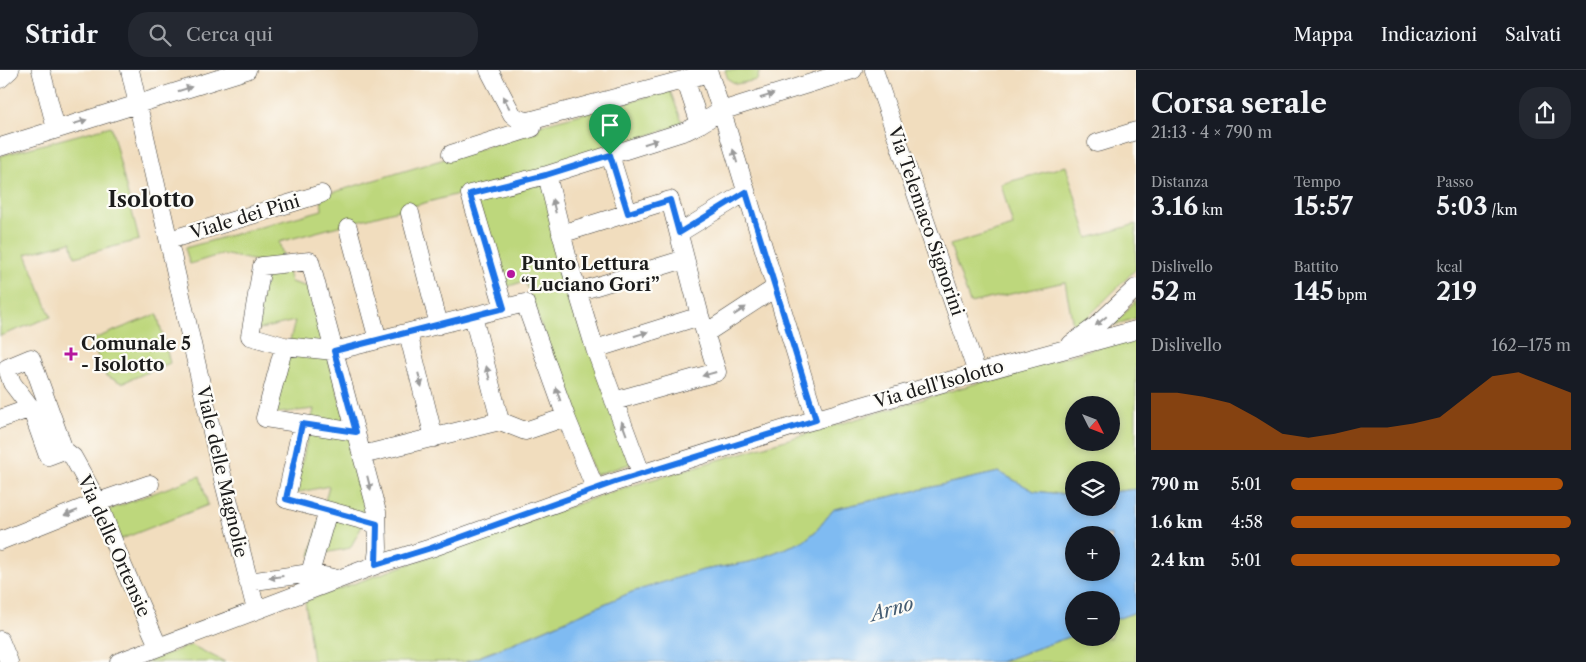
<!DOCTYPE html>
<html lang="it">
<head>
<meta charset="utf-8">
<style>
	:root { --surface:#171b24; --page:#242831; --text:#f1f3f6; --muted:#9ea1a6; --line:#363941; --accent:#b45309 }
	body { margin:0; font-family:"Libre Caslon Text",serif; background:var(--page); color:var(--text); height:100vh; display:flex; flex-direction:column; font-size:19px; white-space:nowrap }
	* { box-sizing:border-box; margin:0 }
	p { font-size:16px; color:var(--muted) }
	.icon { flex:none; width:28px; height:28px; fill:none; stroke:currentColor; stroke-width:2; stroke-linecap:round; stroke-linejoin:round }
	.map { position:relative; flex:1; overflow:hidden }
	.details { display:flex; flex-direction:column; background:var(--surface); width:450px }
	.details>* { flex:none }
	.needle { width:32px; rotate:132deg }
	.tools { position:absolute; left:1065px; top:326px; display:grid; gap:10px }
	.tools a { display:grid; place-items:center; width:55px; height:55px; border-radius:50%; background:var(--surface); box-shadow:0 2px 8px #0003; font-size:25px }
	.pin { position:absolute; display:grid; place-items:center; width:42px; height:42px; color:#fff; margin:-51px -21px; border-radius:50% 50% 50% 0; rotate:-45deg; box-shadow:0 0 5px #0007 }
	.pin .icon { rotate:45deg }
	.round { display:grid; place-items:center; flex:none; width:52px; height:52px; border-radius:20px; background:var(--page) }
	.summary { display:flex; align-items:center; justify-content:space-between; height:85px; padding:0 15px }
	h1 { font-size:28px; font-weight:700; line-height:38px }
	.metrics { display:grid; grid-template-columns:repeat(3,1fr); gap:8px; height:85px; padding:5px 15px }
	.metrics div { display:grid; align-content:center }
	.metrics b { font-size:25px; font-weight:700 }
	.metrics small { font-size:14px; font-weight:400 }
	.metrics p { font-size:14px }
	.chart { height:140px; padding:10px 15px }
	.chart p { display:flex; justify-content:space-between }
	.chart svg { width:100%; height:90px; margin-top:5px; fill:var(--accent); opacity:.7 }
	ul { padding:0 15px; list-style:none; font-size:16px }
	li { display:grid; grid-template-columns:80px 60px 1fr; align-items:center; height:38px }
	li i { height:12px; border-radius:6px; background:var(--accent) }
	header { display:flex; align-items:center; gap:30px; box-sizing:border-box; height:70px; padding:0 25px; background:var(--surface); border-bottom:1px solid var(--line) }
	header strong { font-size:24px }
	nav { display:flex; gap:28px; margin-inline-start:auto; font-size:18px }
	.search { width:350px; height:45px; background:var(--page); display:flex; align-items:center; gap:12px; box-sizing:border-box; padding:0 18px; border-radius:20px; color:var(--muted); font-size:19px }
	main { display:flex; flex:1; min-height:0 }
	.map>svg:first-child { display:block }
	.green { fill:#bdd77c; stroke:#6c7a4c; fill-rule:evenodd }
	.water { fill:#7fbbf2; stroke:#4e6c87; fill-rule:evenodd }
	.lines { fill:none; stroke-linecap:round; stroke-linejoin:round }
	.minor-casing { stroke:#3c3934; stroke-width:19 }
	.minor { stroke:#fff; stroke-width:18 }
	.oneway { fill:#999 }
	.route-casing { stroke:#fff; stroke-width:10 }
	.route { stroke:#1a73e8; stroke-width:6 }
	.poi-dot { fill:#b5179e; stroke:#fdfcf7; stroke-width:2 }
	.labels { text-anchor:middle; dominant-baseline:central; stroke-width:4.5; stroke-linejoin:round; paint-order:stroke }
	.street-label { font-size:18px; fill:#1c1c1c; stroke:#fdfcf7 }
	.poi-label { font-size:18px; font-weight:bold; fill:#1c1c1c; stroke:#fdfcf7; text-anchor:start }
	.water-label { font-size:19px; font-style:italic; fill:#445c72; stroke:#fdfcf7 }
	.district-label { font-size:22px; font-weight:bold; fill:#1c1c1c; stroke:#fdfcf7 }
</style>
</head>
<body>
<header>
<strong>Stridr</strong>
<div class="search"><svg class="icon" aria-label="search" viewBox="0 0 24 24"><circle cx="10" cy="10" r="6"/><path d="M15 15l6 6"/></svg>Cerca qui</div>
<nav><a>Mappa</a><a>Indicazioni</a><a>Salvati</a></nav>
</header>
<main>
<div class="map">
<svg width="1136" height="592" viewBox="0 0 1136 592">
	<rect width="100%" height="100%" fill="#fdfcf7"/>
	<filter id="ink" filterUnits="userSpaceOnUse"><feTurbulence type="fractalNoise" baseFrequency=".02" numOctaves="2"/><feDisplacementMap in="SourceGraphic" scale="10" xChannelSelector="R" yChannelSelector="G"/><feConvolveMatrix kernelMatrix="1 2 1 2 8 2 1 2 1" color-interpolation-filters="sRGB"/></filter>
	<filter id="wash" filterUnits="userSpaceOnUse"><feTurbulence type="fractalNoise" baseFrequency=".0096" numOctaves="4" result="noise"/><feDisplacementMap in="SourceGraphic" scale="20" xChannelSelector="R" yChannelSelector="G"/><feGaussianBlur stdDeviation="1.12" result="paint"/><feColorMatrix in="noise" values="0 0 0 0 0 0 0 0 0 0 0 0 0 0 0 0 0 1.4 0 .05"/><feComposite in="paint" operator="in"/></filter>
	<g filter="url(#wash)">
		<rect width="100%" height="100%" fill="#f1ddbe"/>
		<path class="green" d="M725,0H760L757,10L736,14L728,9Z
			M670,21L683,54L542,100L633,393L595,405L525,211L500,219L473,120L279,172L291,212L308,217L371,440L350,478L310,486L329,416L295,423L314,339L271,344L295,251L256,260L267,193L222,184L190,194L185,178L322,140L321,126L538,61L539,55Z
			M111,56L139,170L75,187L71,172L26,184L51,247L0,266V86Z
			M1066,96L1088,168L1136,154V199L1074,261L1065,212L970,233L950,175L1013,156L1001,114Z
			M1136,230V248L1114,255Z
			M157,244L170,293L122,313L106,306L91,270Z
			M1136,266V419L1111,422V400H1074V424H1061L1034,421L999,402L834,439L816,461L804,471L750,492L703,500L632,522L496,580L464,592H313L305,531L617,420ZM1074,335H1111V372H1074Z
			M200,406L208,435L119,470L108,440Z
			M1136,542V592H1000L1074,565V568H1111V551Z
			M191,575L225,592H145L149,591Z"/>
		<path class="water" d="M999,402L1034,421L1061,424H1074V438H1111V422L1136,419V542L1111,551V530H1074V565L1000,592H465L495,581L632,522L703,500L750,492L804,471L816,461L834,439ZM1074,465H1111V502H1074Z"/>
	</g>
	<g filter="url(#ink)">
		<g class="lines">
			<g class="minor-casing">
				<path id="minor" d="M41,0L56,59
					M130,0L219,393L256,540
					M489,0L512,44L518,49L529,51L709,3
					M708,0L726,55L816,350
					M874,0L977,303
					M0,9L10,0
					M685,9L700,54
					M1097,73L1136,61
					M0,77L247,0
					M451,84L532,58L533,50
					M610,85L628,143
					M547,105L568,190L595,279L641,403
					M410,143L439,255
					M348,158L378,270
					M679,163L746,122
					M561,164L670,130L700,246L717,302L614,331
					M169,170L321,124
					M577,222L685,189
					M504,238L470,124L547,105L686,61L700,54L721,41L853,0
					M473,246L500,351
					M408,263L434,368
					M706,263L775,218
					M1071,274L1096,256L1136,218
					M284,276L265,348L356,362
					M595,279L700,246
					M31,288L64,380L48,386L31,338L12,313L7,298Z
					M0,349L31,338
					M500,351L525,361L566,347
					M302,354L286,429L377,454
					M64,380L73,387L98,432L123,496L158,576
					M362,385L500,351
					M0,471L98,432L150,414
					M376,495L378,478L377,442L310,191L262,196L250,266L284,276L334,281L525,233L566,347L595,418
					M310,503L328,441
					M248,512L310,503L338,509
					M0,570L9,592
					M119,592L376,495L431,478L615,412L807,352L977,303L1136,260"/>
			</g>
			<use href="#minor" class="minor"/>
		</g>
		<defs><path id="oneway-solid" d="M-6-.8H1V-3.2L6.5 0L1 3.2V.8H-6Z" transform="scale(1.25)"/></defs>
		<g class="oneway">
			<use href="#oneway-solid" transform="translate(185 19) rotate(-17)"/>
			<use href="#oneway-solid" transform="translate(767 26) rotate(-17)"/>
			<use href="#oneway-solid" transform="translate(506 32) rotate(-118)"/>
			<use href="#oneway-solid" transform="translate(80 52) rotate(-17)"/>
			<use href="#oneway-solid" transform="translate(651 72) rotate(-17)"/>
			<use href="#oneway-solid" transform="translate(735 86) rotate(-107)"/>
			<use href="#oneway-solid" transform="translate(554 136) rotate(-104)"/>
			<use href="#oneway-solid" transform="translate(740 241) rotate(-33)"/>
			<use href="#oneway-solid" transform="translate(1101 251) rotate(140)"/>
			<use href="#oneway-solid" transform="translate(641 264) rotate(-17)"/>
			<use href="#oneway-solid" transform="translate(488 303) rotate(-104)"/>
			<use href="#oneway-solid" transform="translate(709 304) rotate(164)"/>
			<use href="#oneway-solid" transform="translate(420 310) rotate(76)"/>
			<use href="#oneway-solid" transform="translate(558 324) rotate(-109)"/>
			<use href="#oneway-solid" transform="translate(624 358) rotate(-110)"/>
			<use href="#oneway-solid" transform="translate(369 413) rotate(76)"/>
			<use href="#oneway-solid" transform="translate(71 443) rotate(158)"/>
			<use href="#oneway-solid" transform="translate(276 507) rotate(172)"/>
		</g>
	</g>
	<g class="lines" filter="url(#ink)">
		<g class="route-casing">
			<path id="route" d="M610,85L628,143L670,130L679,163L746,122L816,350L615,412L431,478L376,495L377,454L286,429L302,354L356,362L334,281L504,238L470,124L546,105Z"/>
		</g>
		<use href="#route" class="route"/>
	</g>
	<g class="poi-dot">
		<circle cx="511" cy="204" r="5"/>
		<path d="M68.5 276.5h5v5h5v5h-5v5h-5v-5h-5v-5h5z"/>
	</g>
	<g class="labels">
		<g class="street-label">
			<text transform="translate(245 147) rotate(-17)">Viale dei Pini</text>
			<text transform="translate(926 151) rotate(71)">Via Telemaco Signorini</text>
			<text transform="translate(939 314) rotate(-16)">Via dell'Isolotto</text>
			<text transform="translate(222 402) rotate(77)">Viale delle Magnolie</text>
			<text transform="translate(114 476) rotate(66)">Via delle Ortensie</text>
		</g>
		<g class="poi-label">
			<text x="521" y="194">Punto Lettura<tspan x="521" dy="21">“Luciano Gori”</tspan></text>
			<text x="81" y="274">Comunale 5<tspan x="81" dy="21">- Isolotto</tspan></text>
		</g>
		<g class="water-label">
			<text transform="translate(892 539) rotate(-16)">Arno</text>
		</g>
		<g class="district-label">
			<text x="151" y="129">Isolotto</text>
		</g>
	</g>
</svg>
<div class="tools">
<a><svg class="needle" viewBox="-14 -14 28 28"><path d="M0-13l5 13h-10z" fill="#e53935"/><path d="M0 13l5-13h-10z" fill="#9ea1a6"/></svg></a>
<a><svg class="icon" aria-label="layers" viewBox="0 0 24 24"><path d="M12 4l9 5-9 5-9-5zM3 14l9 5 9-5"/></svg></a>
<a>+</a>
<a>−</a>
</div>
<div class="pin" style="left:610px;top:85px;background:#1e9e55"><svg class="icon" aria-label="arrive" viewBox="0 0 24 24"><path d="M6 21V4h12l-3 4 3 4H6"/></svg></div>
</div>
<section class="details">
<div class="summary"><div><h1>Corsa serale</h1><p>21:13 · 4 × 790 m</p></div><a class="round"><svg class="icon" aria-label="share" viewBox="0 0 24 24"><path d="M12 15V3M7 8l5-5 5 5M5 13v7h14v-7"/></svg></a></div>
<div class="metrics">
<div><p>Distanza</p><b>3.16<small> km</small></b></div>
<div><p>Tempo</p><b>15:57</b></div>
<div><p>Passo</p><b>5:03<small> /km</small></b></div>
</div>
<div class="metrics">
<div><p>Dislivello</p><b>52<small> m</small></b></div>
<div><p>Battito</p><b>145<small> bpm</small></b></div>
<div><p>kcal</p><b>219</b></div>
</div>
<div class="chart"><p><span>Dislivello</span>162–175 m</p>
<svg viewBox="0 0 160 44" preserveAspectRatio="none"><path d="M0 44V16L10 16L20 18L30 21L40 28L50 36L60 38L70 36L80 33L90 33L100 31L110 28L120 18L130 8L140 6L150 11L160 16V44z"/></svg>
</div>
<ul>
<li><b>790 m</b>5:01<i style="width:97%"></i></li>
<li><b>1.6 km</b>4:58<i style="width:100%"></i></li>
<li><b>2.4 km</b>5:01<i style="width:96%"></i></li>
</ul>
</section>
</main>
</body>
</html>
